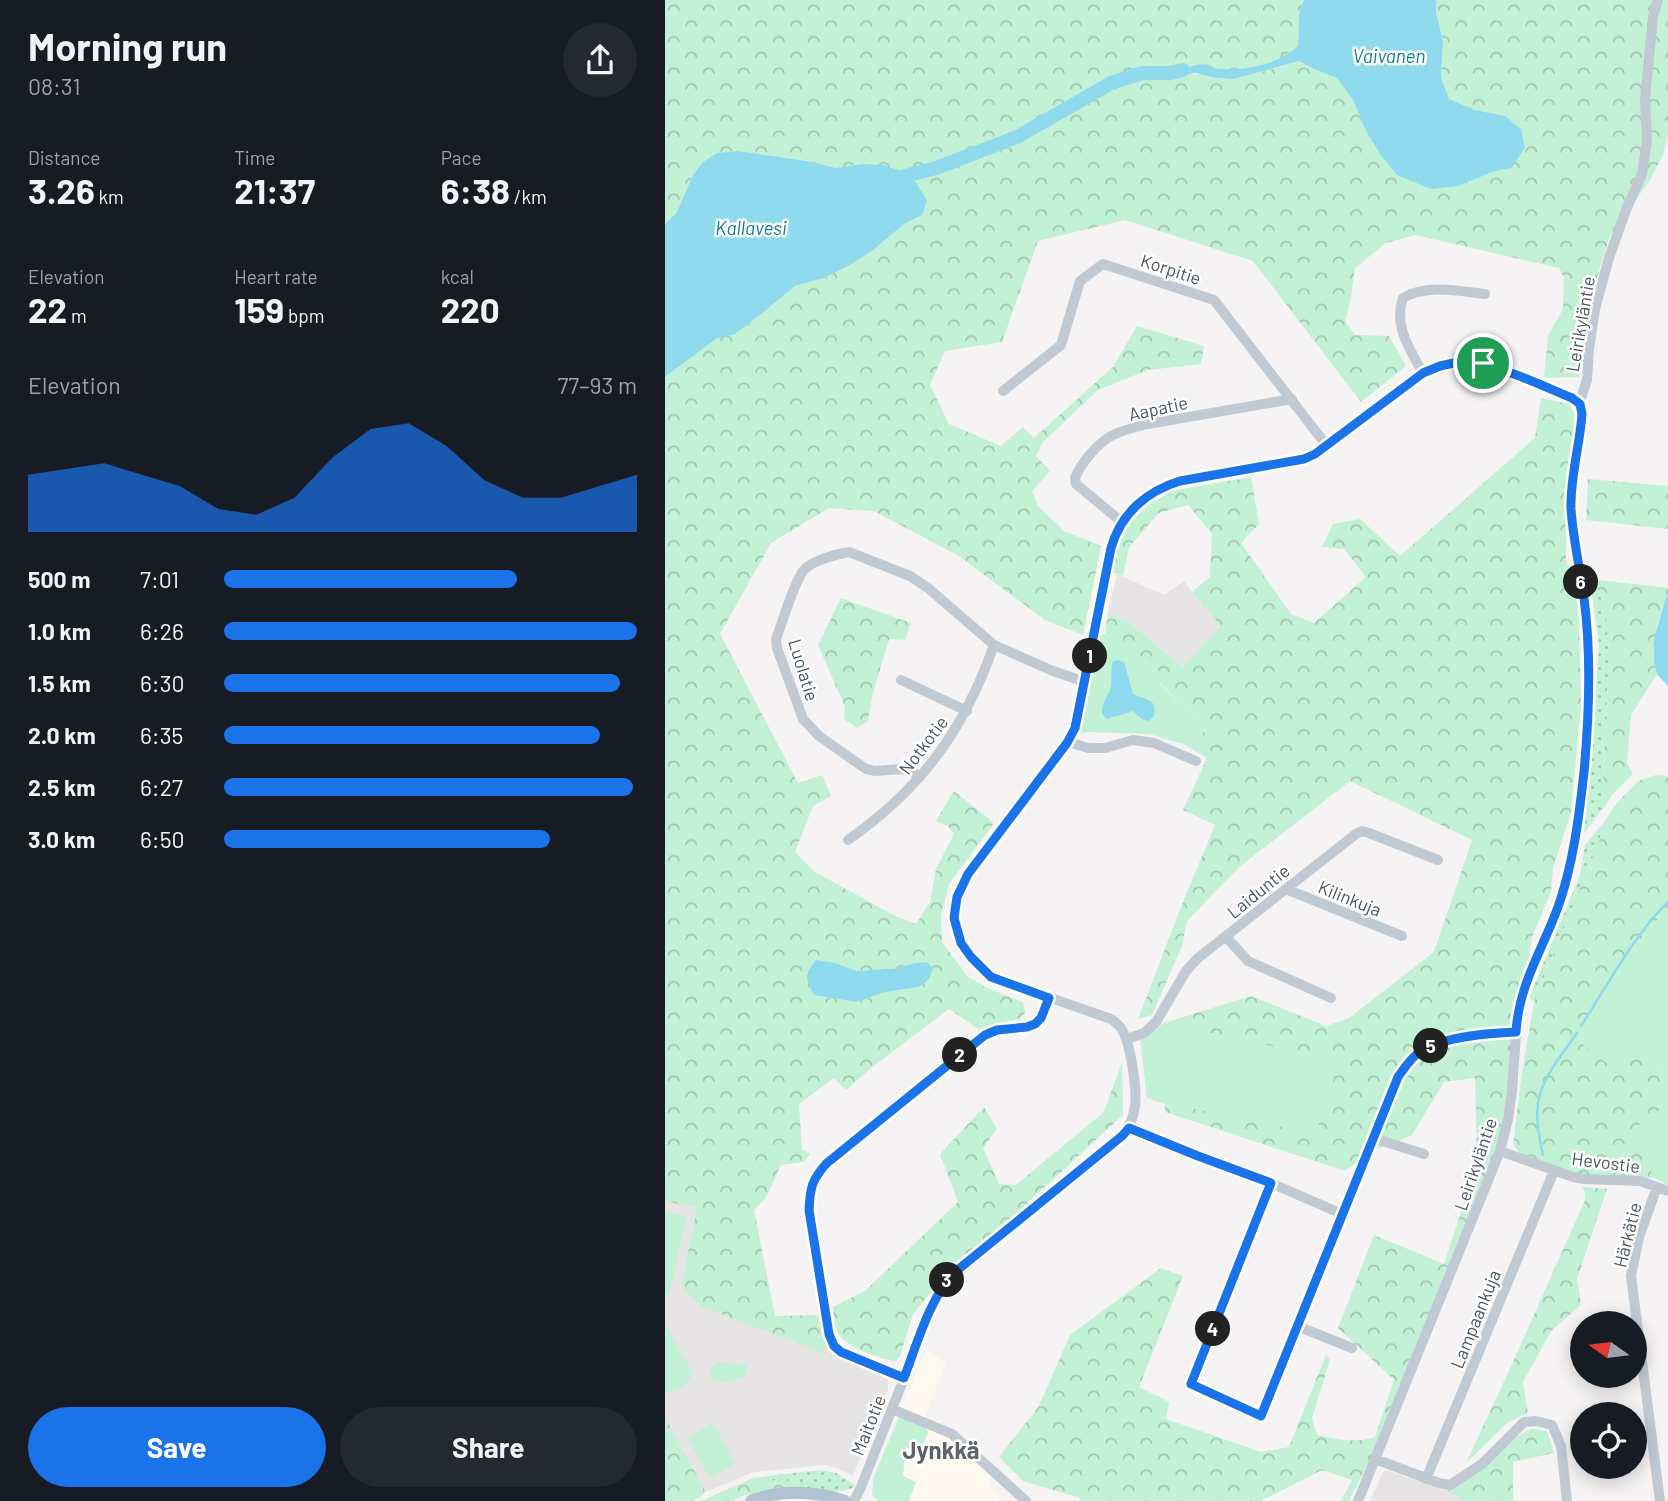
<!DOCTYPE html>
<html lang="en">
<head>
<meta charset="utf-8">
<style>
	:root { --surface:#171b24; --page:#242831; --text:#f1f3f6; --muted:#9ea1a6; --accent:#1a73e8 }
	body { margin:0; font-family:Barlow,sans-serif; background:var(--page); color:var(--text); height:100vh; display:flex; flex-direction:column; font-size:26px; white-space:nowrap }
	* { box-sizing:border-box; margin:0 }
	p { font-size:23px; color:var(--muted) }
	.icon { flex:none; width:38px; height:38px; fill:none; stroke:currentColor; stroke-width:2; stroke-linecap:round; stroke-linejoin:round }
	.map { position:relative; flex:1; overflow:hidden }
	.drawer { display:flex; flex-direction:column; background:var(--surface); width:665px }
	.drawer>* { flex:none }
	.needle { width:46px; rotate:284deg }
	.fabs { position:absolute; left:905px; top:1311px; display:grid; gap:14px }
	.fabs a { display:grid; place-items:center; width:77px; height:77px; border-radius:50%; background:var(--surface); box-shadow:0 4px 18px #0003; font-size:35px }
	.pin { position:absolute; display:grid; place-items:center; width:60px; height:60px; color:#fff; margin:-30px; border:4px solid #fff; border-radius:50%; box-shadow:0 2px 7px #0007 }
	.km { position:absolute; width:35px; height:35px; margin:-18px; border-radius:50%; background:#222; color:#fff; font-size:19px; line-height:35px; text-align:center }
	.round { display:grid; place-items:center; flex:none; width:74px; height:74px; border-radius:37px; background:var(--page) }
	.summary { display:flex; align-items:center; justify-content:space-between; height:119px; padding:0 28px }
	h1 { font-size:38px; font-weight:700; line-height:52px }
	.figures { display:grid; grid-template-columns:repeat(3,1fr); gap:10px; height:119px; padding:7px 28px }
	.figures div { display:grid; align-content:center }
	.figures b { font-size:35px; font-weight:700 }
	.figures small { font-size:19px; font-weight:400 }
	.figures p { font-size:19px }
	.chart { height:196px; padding:14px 28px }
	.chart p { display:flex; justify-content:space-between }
	.chart svg { width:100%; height:126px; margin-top:7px; fill:var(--accent); opacity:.7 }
	.primary-button { display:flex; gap:14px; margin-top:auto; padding:14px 28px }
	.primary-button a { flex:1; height:80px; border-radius:42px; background:var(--accent); color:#fff; font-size:28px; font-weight:700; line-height:80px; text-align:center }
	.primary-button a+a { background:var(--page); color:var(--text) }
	ul { padding:0 28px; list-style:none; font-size:23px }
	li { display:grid; grid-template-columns:112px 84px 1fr; align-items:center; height:52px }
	li i { height:18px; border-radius:9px; background:var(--accent) }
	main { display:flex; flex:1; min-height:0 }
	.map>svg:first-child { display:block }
	.commercial { fill:#fdf9ef }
	.education { fill:#e6e4e5 }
	.grass { fill:url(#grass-dots) }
	.forest { fill:url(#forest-crowns); fill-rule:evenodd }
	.park { fill:#c3f1d5 }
	.water { fill:#90daee }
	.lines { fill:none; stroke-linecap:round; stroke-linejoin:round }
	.stream { stroke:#90daee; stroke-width:2.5 }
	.river { stroke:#90daee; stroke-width:14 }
	.minor { stroke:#c1cad2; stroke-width:10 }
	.major { stroke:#b3c2d1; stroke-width:12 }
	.route-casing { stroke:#fff; stroke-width:14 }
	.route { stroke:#1a73e8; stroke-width:9 }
	.labels { text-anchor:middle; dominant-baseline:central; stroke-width:5; stroke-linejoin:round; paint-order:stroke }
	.street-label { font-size:18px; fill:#4a5661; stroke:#fff }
	.water-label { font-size:19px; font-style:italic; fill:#0c7c9b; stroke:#fff }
	.district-label { font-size:24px; font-weight:bold; fill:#5f6368; stroke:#fff }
</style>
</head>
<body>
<main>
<section class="drawer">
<div class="summary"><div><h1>Morning run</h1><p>08:31</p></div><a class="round"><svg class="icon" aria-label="share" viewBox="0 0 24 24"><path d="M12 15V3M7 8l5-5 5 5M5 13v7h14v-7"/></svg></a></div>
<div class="figures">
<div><p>Distance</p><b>3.26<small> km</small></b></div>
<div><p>Time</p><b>21:37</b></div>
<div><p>Pace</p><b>6:38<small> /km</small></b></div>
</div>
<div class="figures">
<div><p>Elevation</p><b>22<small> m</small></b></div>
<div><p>Heart rate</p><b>159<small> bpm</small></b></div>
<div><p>kcal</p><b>220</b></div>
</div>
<div class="chart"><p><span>Elevation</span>77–93 m</p>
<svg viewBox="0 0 160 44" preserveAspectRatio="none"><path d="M0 44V24L10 22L20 20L30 24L40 28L50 36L60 38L70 32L80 18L90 8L100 6L110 14L120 26L130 32L140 32L150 28L160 24V44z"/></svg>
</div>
<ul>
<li><b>500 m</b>7:01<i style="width:71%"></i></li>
<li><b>1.0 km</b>6:26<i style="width:100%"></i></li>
<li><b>1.5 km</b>6:30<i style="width:96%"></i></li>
<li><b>2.0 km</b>6:35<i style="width:91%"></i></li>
<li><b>2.5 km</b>6:27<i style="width:99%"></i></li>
<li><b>3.0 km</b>6:50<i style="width:79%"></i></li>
</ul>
<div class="primary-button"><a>Save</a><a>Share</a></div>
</section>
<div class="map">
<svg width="1003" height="1501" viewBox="0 0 1003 1501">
	<defs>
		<pattern id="grass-dots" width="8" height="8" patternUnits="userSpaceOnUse" patternTransform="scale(1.75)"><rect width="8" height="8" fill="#c3f1d5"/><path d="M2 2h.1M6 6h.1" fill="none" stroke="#a0c6b0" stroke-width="1.8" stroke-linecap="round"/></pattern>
		<pattern id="forest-crowns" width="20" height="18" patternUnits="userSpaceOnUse" patternTransform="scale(1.75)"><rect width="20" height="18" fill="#c3f1d5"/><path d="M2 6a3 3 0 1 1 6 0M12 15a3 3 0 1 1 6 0" fill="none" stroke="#a0c6b0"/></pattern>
	</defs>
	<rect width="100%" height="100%" fill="#f5f3f3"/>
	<path class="commercial" d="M261,1350L282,1363L259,1418L236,1409Z
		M261,1427L286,1437L327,1473L323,1481L331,1495L333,1501H244L238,1476L241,1447Z"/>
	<path class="education" d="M452,574L499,595L519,581L527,592L557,626L517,667L465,623L443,614Z
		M0,1201L32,1208L16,1286L159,1353L161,1345L183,1359L184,1362L223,1379V1389L188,1476L169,1467L161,1465L89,1472L41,1492L0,1417Z
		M720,1470L780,1490L800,1501H705L718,1472Z"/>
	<path class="grass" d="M925,579L940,600L944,652L937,810L919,833L934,645Z
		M939,822L933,844L869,1002L864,998L915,875L920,845Z
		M156,1470L171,1473L190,1485L189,1487C170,1498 120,1485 99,1480L102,1476Z"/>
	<path class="forest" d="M0,0H639L634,14L633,46C614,62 578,74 552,69C549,68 546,66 542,65C537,64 530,66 525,66L522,75C537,72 550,80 565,79C573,79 579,76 587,74C603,70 618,66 634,61L649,69L672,77L688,100L701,131L715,154L732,175L793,186L830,171L847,168L840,116L810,110L784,100L776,77L778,41L771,12V0H1003V136L998,155L985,180L945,236L929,287L914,377L879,378L883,336L898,309L899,278L894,268L750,235L721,243L690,268L685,302L680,321L690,335L724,336L741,366L696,402L588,261L460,220L373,241L337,342L280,351L265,385L284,424L336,446L358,427L369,438L448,367L472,326L539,346L536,364L483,370L433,390L377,443L371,456L385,471L367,491L373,506L399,531L436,546L418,635L380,620L294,556L209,511L164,508L106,543L55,634L133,783L157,775L166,796L148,806L130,852L150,872L228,915L251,924L265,902L271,869L289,834L283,826L271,821L289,791L329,823L284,884L276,916L277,942L303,977L322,988L358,1002L360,1013L354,1019L330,1024L316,1031L284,1009L206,1068L181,1090L169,1078L134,1104L137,1149L145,1154L139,1162L116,1165L101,1198L89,1210L110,1316L153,1315L161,1345L159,1353L35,1306L16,1286L32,1208L0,1201V377L51,339L70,334L95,315L130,286L159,278L183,266L207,251L239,224L256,215L196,164L171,168L142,161L73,151L53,153L38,162L28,175L12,212L0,224ZM262,962L268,968L254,987L220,992L191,1002L149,995L170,963L192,971L234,968L249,963Z
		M876,398L904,404L910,415L901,494V560L908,578L914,620L916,704L906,812L888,868L886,892L867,937L833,1150L707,1455L684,1501H676L687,1480L657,1470L596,1501H414L415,1498L358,1481L334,1457L374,1406L405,1335L496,1268L518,1276L474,1387L504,1402L501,1419L596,1452L624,1447L661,1355L665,1360L647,1418L652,1435C672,1439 690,1444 710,1437L729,1380L673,1328L709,1235L779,1264L812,1163L810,1078L779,1082L747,1135L708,1151L680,1171L500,1112V1104L595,1120L649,1136L674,1061L499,1023L586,996L661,1026L684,1018L769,952L807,840L685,781L573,868L522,921L517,946L487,1015L473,1019L518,902L550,825L518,810L542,758L518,744L542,730L493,681L501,676L440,634L443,614L465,623L517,667L556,626L527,592L545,577L547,534L523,505L494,513L464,547L458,576L448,572L453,547L465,523L483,505L506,491L586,477L594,524L576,543L626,614L649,623L701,577L679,549L657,547L668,524L695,519L735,556L870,438Z
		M923,479L1003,486V529L921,520Z
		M925,579L1003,588C1002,601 997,610 993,622C988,637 989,658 992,674L966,715L962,763L968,774L947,795L937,810L944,652L940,600Z
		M176,598L246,623L240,640L224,639L208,693L203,721L192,728L179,719L180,707L153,645Z
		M991,775L1003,776V908L966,950L940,1062L974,1058L997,1066L1001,1083L996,1109L965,1132L990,1178L962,1176L915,1175L855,1153L848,1145L857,1072L869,1002L933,844L939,822L952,803L973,781Z
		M457,1062L458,1115L267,1291L248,1314L235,1356L231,1361C219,1361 181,1346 174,1335C170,1328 169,1316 168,1307L201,1290L293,1202L275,1154L319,1107L332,1129L318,1148L334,1184L351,1185L439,1112Z
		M917,1187L942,1189L912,1279L916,1305L886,1331L858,1382L863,1413L843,1422L801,1463L848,1362L920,1200V1192Z
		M0,1417L41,1492L29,1501H0Z
		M866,1429L882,1431L889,1453L848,1462V1501H800L780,1490L803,1478L847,1439Z
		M102,1476L100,1480L132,1481L134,1484L133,1488L77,1496L68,1501H36L88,1478Z"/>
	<path class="park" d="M440,634L501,676L493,682L542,730L518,744L484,734L422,732L411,735L434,635Z
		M1003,908V1185L990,1178L965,1132L996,1109L1001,1083L997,1066L974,1058L940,1062L909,1037L966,950Z
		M499,1023L675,1061L649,1136L595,1120L500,1104L482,1098L475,1039Z
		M0,1211L22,1216L4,1295L0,1294Z
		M0,1322L27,1372C25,1384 12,1393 0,1392Z
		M54,1362L69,1364H79L82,1367L80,1376C68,1381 55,1386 44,1377C46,1369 46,1365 54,1362Z
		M234,1417L261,1427L263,1433L255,1451L241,1448L238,1476L251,1482L244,1501H213L207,1495L208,1479Z
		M48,1423L70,1464L45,1478L22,1438Z"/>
	<path class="water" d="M639,0H771V12L778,41L776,77L784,99L810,110L840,116L856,129L860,147L847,168L830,171L793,186L766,189L732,175L715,154L701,131L688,100L672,78L649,69L634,61L569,79L551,78L530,73L522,75L518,70C525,66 536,63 544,65C548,67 551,69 555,69C582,71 612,64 633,46L634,14Z
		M73,151L142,161L171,168L196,164L218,165L245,174L262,200L257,215L239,224L207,251L183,266L159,278L130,286L95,315L70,334L51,339L0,377V224L12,212L28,175L38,162L52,153Z
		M1003,591V686L992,674L989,662V638Z
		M453,660L459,662L468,694C482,701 494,698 488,718L483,721L477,719L468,711L442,719L437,714C436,703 444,696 446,686C447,677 445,669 448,661Z
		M151,960L170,963L192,971L234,968L249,963L262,962L268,968L264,979L254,987L220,992L191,1002L149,995C140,979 139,974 151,960Z"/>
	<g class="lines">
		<path class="stream" d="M916,1026C942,986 969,935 1003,902
			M878,1155C874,1136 869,1113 875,1094C882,1072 899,1052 912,1033"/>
		<path class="river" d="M228,179L271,168L352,137L446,83L477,73H506L518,70"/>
		<path class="minor" d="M758,373C745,350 728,325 738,298C762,284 793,291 820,294
			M338,391L396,345L415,281L438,264L549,300L662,446
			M458,523L411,484L410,478C416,463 432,444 446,436C457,430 470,427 483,424L627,399
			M236,680L302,711
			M403,742L423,748H440L468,740L489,743L531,761
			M255,777L246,771L236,769L210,771L201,769L154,736L138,719L112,648L111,639C118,621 128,585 138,571C146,561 171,554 184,552L245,576L263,588L329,645L388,671L420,682
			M183,840C257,788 299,730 329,645
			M621,889L737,936
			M561,937L583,961L666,998
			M462,1039L479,1033L491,1022L521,971L533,958L691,834L697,831L704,833L773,860
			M464,1127L533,1156L606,1183L677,1214L733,1077C740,1068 746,1058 755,1052C776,1037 825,1033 851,1032
			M708,1138L759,1154
			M835,1151L908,1177L919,1179L975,1181L1003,1191
			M606,1183L526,1384L596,1415L677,1214
			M992,1187L974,1237L966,1276L995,1501
			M632,1326L687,1348
			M239,1378L176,1352L169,1346L164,1334L144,1210C145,1188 147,1179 162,1163L320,1035L332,1030L362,1027L370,1025L376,1018L384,998
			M227,1409L287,1434L361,1501
			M710,1459L774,1483L785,1485L817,1464L859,1422L871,1421L887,1425L896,1446L902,1501
			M761,1479L889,1171
			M189,1501L196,1487L272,1295L280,1282L457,1136C464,1127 469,1117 470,1106C472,1090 466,1044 457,1030C455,1025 450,1022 446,1019L326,977L306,957L296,943L289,918L292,897L303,874L403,742L410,728L446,548C456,513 482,491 515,481L639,459L650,454L758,373C771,368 785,361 799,361C831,361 877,385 907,398L914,404
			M693,1501L835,1151L843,1119L847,1091L852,1020L862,979L892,909L899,886L908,846L919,773L922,730L923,649L919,599L908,538L906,505L916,421L914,404L922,380L924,349L930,309L944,258L961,210L977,174L982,140L980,99L988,16L993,0"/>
		<path class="major" d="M86,1501C115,1489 151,1491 180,1501"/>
	</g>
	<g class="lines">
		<g class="route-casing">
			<path id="route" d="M798,361C837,366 871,383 907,398L915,404L917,414C915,445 905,477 906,509C908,539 915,568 919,598C926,651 924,718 919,772C914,817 908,865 893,907C877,951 854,984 851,1032C825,1033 776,1037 755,1052C745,1058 740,1068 733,1077L596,1416L526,1384L606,1183L533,1156L464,1128L457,1136L290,1272C265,1297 252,1344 239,1378L176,1352L169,1346L164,1334L144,1210C145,1188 147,1179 162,1163L320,1035L332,1030L362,1027L370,1024L376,1018L384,998L326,977L306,957L296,943L289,918L292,897L303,874L402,743L410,728L446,548C456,513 482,491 515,481L639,459L650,454L758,373L775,366Z"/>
		</g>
		<use href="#route" class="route"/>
	</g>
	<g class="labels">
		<g class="street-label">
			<text transform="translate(506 269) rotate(18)">Korpitie</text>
			<text transform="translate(915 324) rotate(-80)">Leirikyläntie</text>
			<text transform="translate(493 408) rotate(-12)">Aapatie</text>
			<text transform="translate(139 670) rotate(73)">Luolatie</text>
			<text transform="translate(258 745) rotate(-53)">Notkotie</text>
			<text transform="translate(593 891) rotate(-39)">Laiduntie</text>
			<text transform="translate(685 898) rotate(22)">Kilinkuja</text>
			<text transform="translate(941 1162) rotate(7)">Hevostie</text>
			<text transform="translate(810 1164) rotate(-71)">Leirikyläntie</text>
			<text transform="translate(962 1235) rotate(-76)">Härkätie</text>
			<text transform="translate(810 1319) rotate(-68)">Lampaankuja</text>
			<text transform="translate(203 1425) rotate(-68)">Maitotie</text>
		</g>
		<g class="water-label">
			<text x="724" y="55">Vaivanen</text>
			<text x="86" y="227">Kallavesi</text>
		</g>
		<g class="district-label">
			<text x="276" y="1449">Jynkkä</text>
		</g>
	</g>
</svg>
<div class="fabs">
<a><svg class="needle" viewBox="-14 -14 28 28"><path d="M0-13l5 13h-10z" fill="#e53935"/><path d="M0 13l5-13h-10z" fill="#9ea1a6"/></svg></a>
<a><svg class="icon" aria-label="locate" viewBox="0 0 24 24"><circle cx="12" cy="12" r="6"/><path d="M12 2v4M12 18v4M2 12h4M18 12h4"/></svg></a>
</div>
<div class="pin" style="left:818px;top:363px;background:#1e9e55"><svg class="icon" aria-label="arrive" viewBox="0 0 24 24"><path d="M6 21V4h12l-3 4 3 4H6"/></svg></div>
<b class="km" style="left:425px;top:656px">1</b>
<b class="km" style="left:295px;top:1055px">2</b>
<b class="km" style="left:282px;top:1280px">3</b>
<b class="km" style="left:548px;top:1329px">4</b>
<b class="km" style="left:766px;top:1046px">5</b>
<b class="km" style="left:916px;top:582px">6</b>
</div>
</main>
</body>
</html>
